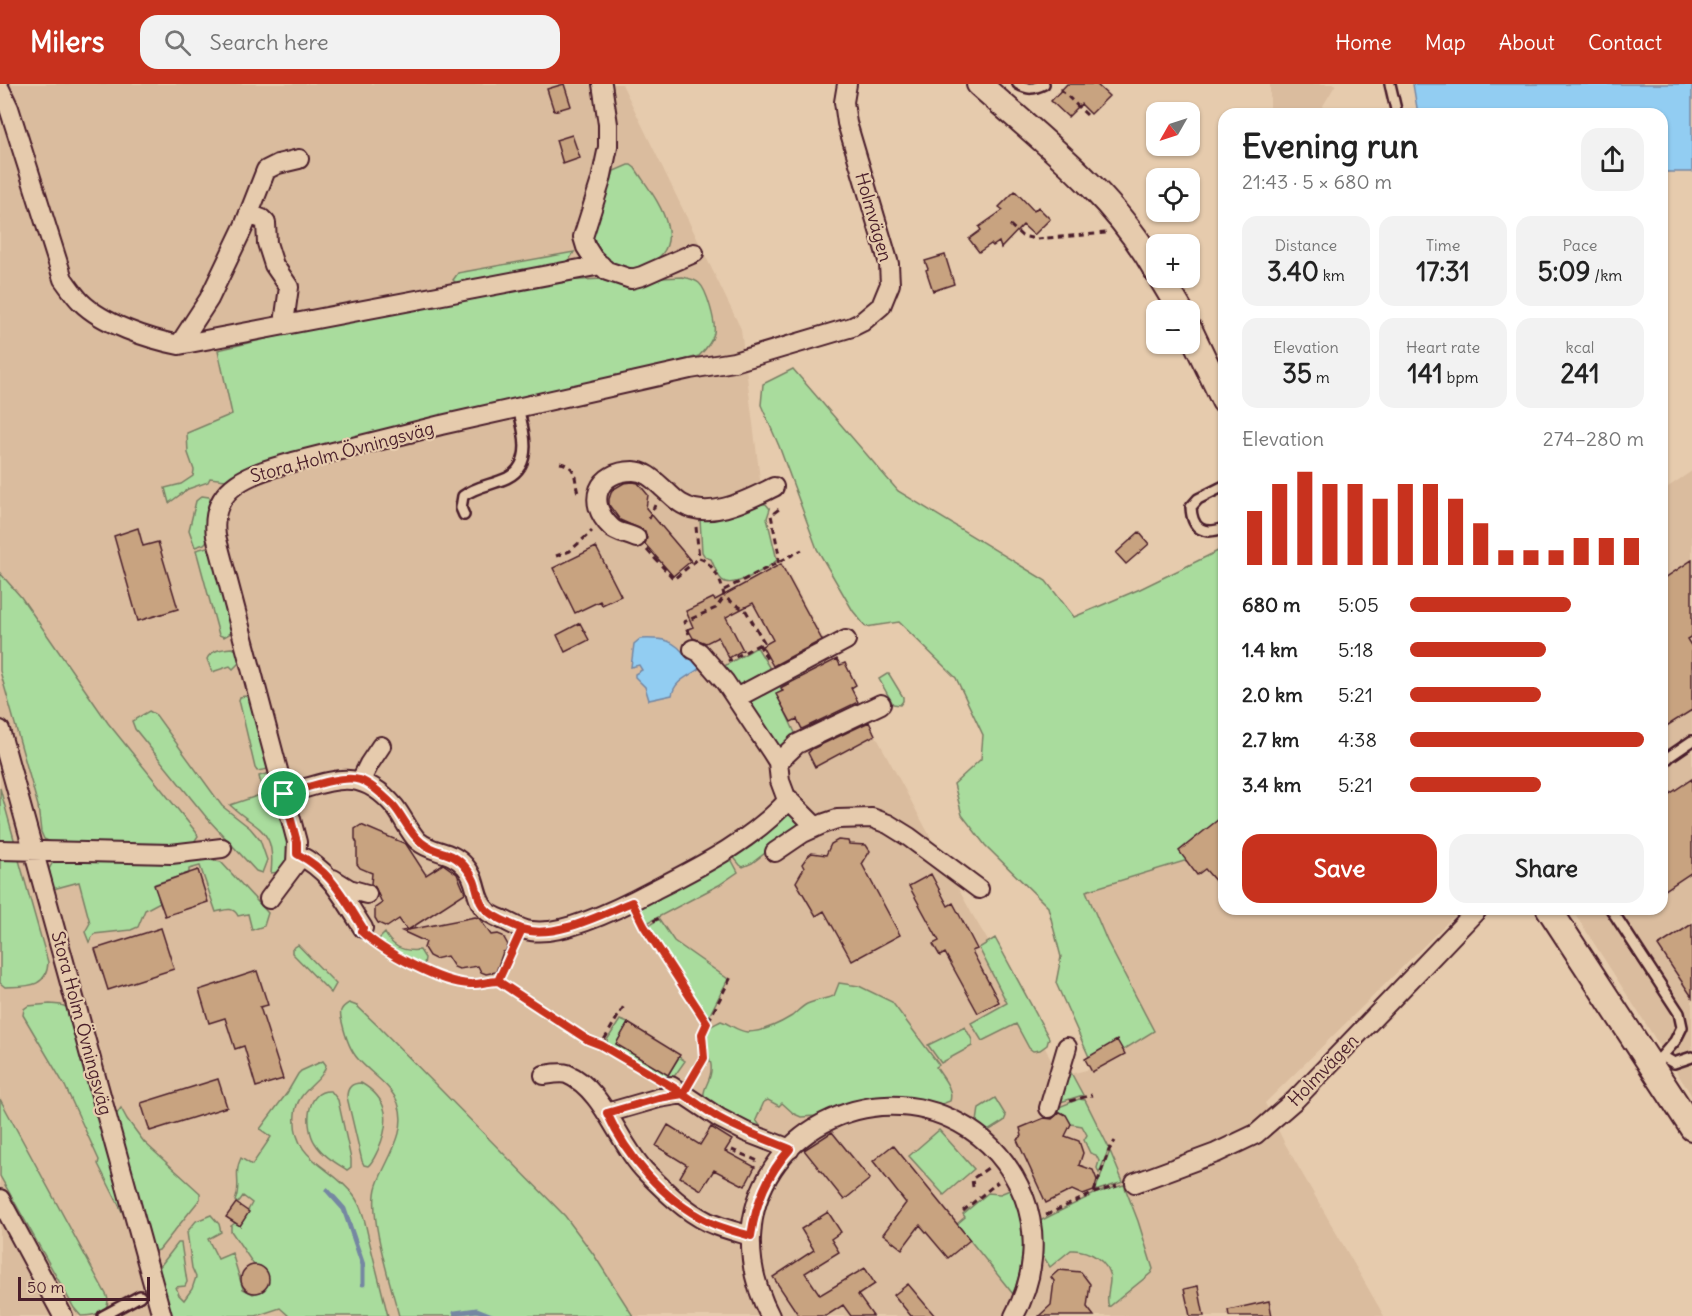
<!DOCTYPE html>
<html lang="en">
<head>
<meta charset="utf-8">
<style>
	:root { --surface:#fff; --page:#f2f2f2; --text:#222; --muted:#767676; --accent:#c8321e }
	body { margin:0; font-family:Delius,sans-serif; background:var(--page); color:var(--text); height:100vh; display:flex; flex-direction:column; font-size:22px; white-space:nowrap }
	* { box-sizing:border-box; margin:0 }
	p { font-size:20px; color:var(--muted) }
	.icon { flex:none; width:33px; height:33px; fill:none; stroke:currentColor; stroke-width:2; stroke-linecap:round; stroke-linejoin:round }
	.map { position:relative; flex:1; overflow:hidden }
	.side { position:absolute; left:1218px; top:24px; width:450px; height:807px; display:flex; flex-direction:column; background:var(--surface); border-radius:18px; box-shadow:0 2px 4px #0004 }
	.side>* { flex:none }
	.needle { width:39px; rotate:231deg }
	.controls { position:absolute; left:1146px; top:18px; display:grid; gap:12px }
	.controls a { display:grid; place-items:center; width:54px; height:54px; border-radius:12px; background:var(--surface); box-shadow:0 2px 4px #0004; font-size:30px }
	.scale { position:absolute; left:18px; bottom:15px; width:132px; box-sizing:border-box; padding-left:6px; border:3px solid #4a1f2b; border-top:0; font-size:16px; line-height:21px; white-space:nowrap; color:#4a1f2b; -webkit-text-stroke:4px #e6cbad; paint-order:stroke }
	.pin { position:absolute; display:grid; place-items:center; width:51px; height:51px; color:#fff; margin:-26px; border:3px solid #fff; border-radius:50%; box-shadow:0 2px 6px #0007 }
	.round { display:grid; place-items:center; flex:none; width:63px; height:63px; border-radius:18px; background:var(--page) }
	.overview { display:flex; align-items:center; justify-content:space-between; height:102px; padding:0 24px }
	h1 { font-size:33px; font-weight:700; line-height:45px }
	.stats { display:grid; grid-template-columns:repeat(3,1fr); gap:9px; height:102px; padding:6px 24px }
	.stats div { display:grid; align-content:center; border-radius:15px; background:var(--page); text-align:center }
	.stats b { font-size:26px; font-weight:700 }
	.stats small { font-size:16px; font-weight:400 }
	.stats p { font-size:16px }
	.chart { height:168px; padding:12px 24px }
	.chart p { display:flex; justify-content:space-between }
	.chart svg { width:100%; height:108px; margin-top:6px; stroke:var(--accent); stroke-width:6 }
	.button { display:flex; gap:12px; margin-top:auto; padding:12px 24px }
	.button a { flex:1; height:69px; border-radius:18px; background:var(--accent); color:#fff; font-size:24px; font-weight:700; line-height:69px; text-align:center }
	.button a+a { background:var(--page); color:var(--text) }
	ul { padding:0 24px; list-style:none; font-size:20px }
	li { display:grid; grid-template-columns:96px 72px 1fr; align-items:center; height:45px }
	li i { height:15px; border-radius:8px; background:var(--accent) }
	header { display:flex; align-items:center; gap:36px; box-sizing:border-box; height:84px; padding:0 30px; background:var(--accent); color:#fff }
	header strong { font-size:28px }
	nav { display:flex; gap:33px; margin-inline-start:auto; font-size:21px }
	.search { width:420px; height:54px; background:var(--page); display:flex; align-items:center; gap:15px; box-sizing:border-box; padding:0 21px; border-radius:18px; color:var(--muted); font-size:22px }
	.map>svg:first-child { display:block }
	.built { fill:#dabc9e }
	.green { fill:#a9dc9d; stroke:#7a7e64; stroke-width:1.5 }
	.water { fill:#92cdf2; stroke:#7587a2; stroke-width:1.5 }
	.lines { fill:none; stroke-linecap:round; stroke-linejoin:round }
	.stream { stroke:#7587a2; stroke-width:5 }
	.building { fill:#c8a380; stroke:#4a1f2b; stroke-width:1.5 }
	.lane-casing { stroke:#4a1f2b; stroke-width:14 }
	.street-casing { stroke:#4a1f2b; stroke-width:22 }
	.secondary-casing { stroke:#4a1f2b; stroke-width:28 }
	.path { stroke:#4a1f2b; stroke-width:3; stroke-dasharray:6 4.5; stroke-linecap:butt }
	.lane { stroke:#e6cbad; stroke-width:9 }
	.street { stroke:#e6cbad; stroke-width:18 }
	.secondary { stroke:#e6cbad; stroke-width:24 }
	.route-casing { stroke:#fff; stroke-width:12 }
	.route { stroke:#c8321e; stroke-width:8 }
	.labels { text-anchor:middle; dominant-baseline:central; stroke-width:4.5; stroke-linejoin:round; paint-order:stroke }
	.street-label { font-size:18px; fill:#4a1f2b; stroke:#e6cbad }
</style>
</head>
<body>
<header>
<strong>Milers</strong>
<div class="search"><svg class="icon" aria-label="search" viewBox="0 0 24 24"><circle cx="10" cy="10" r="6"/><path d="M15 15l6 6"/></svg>Search here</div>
<nav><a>Home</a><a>Map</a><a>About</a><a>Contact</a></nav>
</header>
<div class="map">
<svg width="1692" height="1232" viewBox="0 0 1692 1232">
	<rect width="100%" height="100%" fill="#e6cbad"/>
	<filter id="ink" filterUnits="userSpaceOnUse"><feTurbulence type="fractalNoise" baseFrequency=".0167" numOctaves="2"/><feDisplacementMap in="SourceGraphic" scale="12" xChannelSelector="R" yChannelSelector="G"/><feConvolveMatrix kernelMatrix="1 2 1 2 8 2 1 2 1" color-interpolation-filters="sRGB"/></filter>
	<g filter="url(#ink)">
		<path class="built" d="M0,0H622L741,245L767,450L972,830L1019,909L1059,993L1094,984L1107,857L1086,807L1224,765V825H1461L1265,1019L1284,1058L1384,1232H0Z
			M1270,0H1336L1318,30H1270Z
			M1692,387V1012L1572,825H1662V407Z"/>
		<path class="green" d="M628,81H631L635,84C646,101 662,120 667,141C680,189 600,203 593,152L614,87Z
			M574,168L569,176L561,181L457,200L453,196L458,189Z
			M682,193C688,194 695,195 699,199C707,206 716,239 714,249C712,258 706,265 699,272L226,396L210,394L208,398L188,405L169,419L165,404L181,400L193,392L194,386L188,369L187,349L232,330L218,266L326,241L558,197L603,195L622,202H631L645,201L662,194Z
			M793,285L898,407L1046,497L1074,533L1140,505L1224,464V765L1086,807L1107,857L1154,947L1094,984L1056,899L1061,873L1048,823L985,761L962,731L954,700L981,675L983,651L956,594L899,538L866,543L853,527L817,465L779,362L761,321L763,300Z
			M202,412L209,413L211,415L207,433L209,455L204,460L195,463L189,446L196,417Z
			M762,420H766L770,425L767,434L777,476C768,484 732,506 722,496C717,492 714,481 711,475L705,473L702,468L700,435Z
			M207,463L211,466L232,545L231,549L224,553L219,551L196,466Z
			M0,489L21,513L108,639L196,748L198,752L194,758L180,764L53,759L44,755L41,748L38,722L0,587Z
			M757,563L772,588L742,603L734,601L725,587L726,581Z
			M232,564L237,566L240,578L233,585L230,582L212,588L207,575C211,566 222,565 232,564Z
			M798,586L802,593L781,603L783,607L777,610L796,651L780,668L748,618Z
			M887,590H889L903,613V617L900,621L893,620L879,595Z
			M245,612L251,616L269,685L257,687L255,684L239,616L240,613Z
			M149,627L156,631L222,722L250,744L260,756L267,776L262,789L256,787L207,734L135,645L132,637Z
			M270,689C275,707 306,789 271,789C276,744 258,747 230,721L263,710L259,692Z
			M0,704L15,759L0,762Z
			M791,726L803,740L752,779L743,783L740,781L731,770Z
			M0,769H17L48,878C47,905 26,902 5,903L0,899Z
			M730,773L738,788L719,801L647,839L644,838L637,821Z
			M58,776H210L221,778L268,829L264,842L252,846L248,830L238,832C233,822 225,826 216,828L200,782L189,785V789L155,800L160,818L145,826L138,843L131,846L94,850L89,858L85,848L90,839L79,798L53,805L49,785L53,778Z
			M659,835L674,857L728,895L707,936L646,843Z
			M385,849C392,863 405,868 420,866L425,874L424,881L421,882L381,861L377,857Z
			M995,854L1049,954L1047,961L1040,966L1033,967L1029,964L1016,940L982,957L971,939L1007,919L979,864Z
			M298,861L336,900L331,909L292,869V865Z
			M839,899L859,902L892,918L939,981L936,983C942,993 954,1005 950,1017L942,1020L913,1014L885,1012L853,1017L815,1032L801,1033L792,1029V1028L782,1019L779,1022L768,1016L764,1018L756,1036L763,1046L741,1040L704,1013C702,1003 713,996 711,981C710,974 702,954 705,948C707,943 716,940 721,937C730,940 737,947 747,948C762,948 779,940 792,932C797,928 801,923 807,920C816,916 824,915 834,912Z
			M349,919L357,922L379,943L565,1132L594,1171L633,1232H399C391,1201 367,1130 377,1101C386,1075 409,1048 398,1019C390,1000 371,990 358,975C349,965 345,951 342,938C339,928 340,924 349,919Z
			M50,920L61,921L69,924L139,1161L98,1080L99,1076L65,1002L23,931L24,925L28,922Z
			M620,936L628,939L616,960L668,991L679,973L685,977L671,997L667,996L608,962L607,956Z
			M965,943L972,956V962L941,979L928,961Z
			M323,977L326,981C323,999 297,1005 295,1030C291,1077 333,1082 354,1112C364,1126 366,1144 370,1160C376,1184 382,1208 388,1232H289L280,1224L256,1232H169L158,1185L178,1159H181L187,1198L185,1202L176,1203L179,1211L184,1216L192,1205L196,1193L192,1184L187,1148L196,1137L211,1131L219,1140L221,1148L208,1155L218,1175L232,1169L243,1205L253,1210L264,1206L269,1199L265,1186L254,1181L231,1147V1142L235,1139L240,1141L252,1119L243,1112L238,1119L235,1117C242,1101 233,1090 241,1074L252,1081L271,1053L260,1045L287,1009L298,990L301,987Z
			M1069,985L1083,1011L1054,1020Z
			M361,999C389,1015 391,1037 378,1066C375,1072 373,1078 368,1082L364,1081L362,1077L347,1013C347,1004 352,999 361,999Z
			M331,1007L338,1016L351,1075V1083L347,1086C336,1079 322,1071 315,1059C305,1044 305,1005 331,1007Z
			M995,1014L1006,1032L1004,1037L988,1047L977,1038L979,1024Z
			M0,1015L107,1212C112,1228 94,1232 81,1232L74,1224L0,1092Z
			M1079,1015L1085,1016L1109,1064L1099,1089L1097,1084L1099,1077L1096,1071L1090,1069L1084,1056L1087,1051L1082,1042L1071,1040L1066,1031L1058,1027L1059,1023Z
			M121,1024L127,1035L144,1058L200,1109V1115L159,1166L152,1168L115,1032Z
			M939,1046L974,1085L944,1111L909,1072Z
			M1110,1067L1123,1098L1095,1107Z
			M1124,1101L1138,1137L1153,1185L1151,1189L1109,1223C1105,1214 1110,1205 1110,1195C1109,1177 1088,1165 1071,1166L1050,1183L1038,1164V1138L1096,1109Z
			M1010,1106C1027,1138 1026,1177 1013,1210L957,1140L965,1133L963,1130L988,1109L1000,1110Z"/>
		<path class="water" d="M1413,0H1692V88H1662V30H1418Z
			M640,555C663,554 675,555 688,575L692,573L700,584C688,593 675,596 672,611L649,616L645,603L635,593V590L642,586L639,581L631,583L634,560Z"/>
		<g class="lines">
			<path class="stream" d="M327,1106L344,1125L363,1181V1200
				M455,1229L477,1226L492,1232"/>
		</g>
		<path class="building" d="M564,0L571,22L554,27L547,5Z
			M1067,0H1096L1109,12L1091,30L1081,20L1068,33L1051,17Z
			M572,51L580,74L563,80L556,56Z
			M1015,107L1034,127L1038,123L1050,135L1034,151L1023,141L1001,164L999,158L993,162L991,160L979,168L969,155L981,146L979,143L1003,126L999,123Z
			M945,171L954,200L933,207L926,186L928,185L925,177Z
			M633,398L638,399L648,411L646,424L691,477L673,492L645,460L647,454L645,447L620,436L609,421V415L612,406L624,399Z
			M138,444L143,462L158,458L178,525L138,537L114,452Z
			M1139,448L1149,460L1126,480L1116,469Z
			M596,463L621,512L602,521L600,517L575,529L553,484Z
			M1692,476V552L1687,555L1692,563V626L1662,645V496Z
			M781,480L822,556L773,582L762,562L773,556L753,519L726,533L743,566L729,574L718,553L706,559L693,554L688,545L693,543L686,527L713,514L715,516Z
			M580,539L589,556L565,568L557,551Z
			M837,575L840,581L845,579L856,601L851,604L858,618L802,645L797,635L791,638L776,610L783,607L781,604L784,602Z
			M869,638L875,651L815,683L808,669L812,665Z
			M1692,695V788L1662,808V715Z
			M1224,731V807L1205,785L1197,791L1179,767Z
			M361,741L406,760L426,791L443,780L457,790L465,809L408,846L475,833L479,834L491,851L498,850L503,852L508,861L506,867L503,868L496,888L486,890L481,888L478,882L459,885L454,883L447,872L435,875L429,872L424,864L426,858L402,847L407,846L399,835L387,843L378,839L375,834V824L382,819L375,803L371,800L372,789L360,784L357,780V759L355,755V745Z
			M838,756L848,757L849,760L866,761L870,767L862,780L900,851L852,877L824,827L816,832L796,798L804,784L802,780L807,773L812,769L826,771L831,760Z
			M198,786L208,818L165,832L154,801Z
			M931,790L948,822L953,819L961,834L977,865L972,867L999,918L978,929L945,869L940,872L933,860L939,857L909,802Z
			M1692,840V913L1658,862Z
			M161,844L174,885L108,906L95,865Z
			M257,887L268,921L260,923L283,995L256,1003L244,962L235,965L225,934L209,939L199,906Z
			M628,939L680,971L668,991L616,960Z
			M1117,956L1125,970L1092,988L1085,975Z
			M218,995L227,1023L150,1047L141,1019Z
			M1060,1028L1066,1031L1071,1040L1065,1052L1079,1057L1083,1069L1079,1081L1093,1086L1097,1096L1094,1107L1083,1111L1072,1106L1046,1119L1017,1056L1022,1052L1020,1044L1044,1034L1052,1035Z
			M668,1041L700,1061L711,1043L732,1056L725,1067L755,1083L745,1102L714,1086L701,1106L680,1093L687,1081L656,1062Z
			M832,1048L870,1095L844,1116L804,1066Z
			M893,1061L970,1156L948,1174L920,1141L902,1165L883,1150L906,1119L873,1077Z
			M236,1119L249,1128L240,1142L226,1133Z
			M828,1128L841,1148L831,1155L839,1168L805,1189L820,1211L865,1184L875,1200L858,1211L873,1232H851L843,1221L826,1232H799L773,1193L814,1166L801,1145Z
			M241 1195a14 14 0 1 1 28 0a14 14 0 1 1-28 0Z
			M1059,1186L1081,1188L1090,1200L1087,1223L1094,1232H1039L1051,1221L1054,1197L1051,1193Z
			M908,1200L935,1232H911L894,1211Z
			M1198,1202L1204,1232H1190L1184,1205Z
			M1269,1217L1272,1232H1229L1228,1226Z"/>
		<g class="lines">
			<g class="lane-casing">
				<path id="lane" d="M1018,0C1028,6 1034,5 1044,0
					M1390,0L1397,30
					M1224,402L1198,415L1191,423C1192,446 1204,451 1224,444
					M464,431L461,424L463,412C476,402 492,401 507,394C534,381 524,346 518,324
					M1662,680L1670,672L1692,657
					M1611,825L1679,929L1682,943L1675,957L1662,972
					M1658,975L1662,972L1674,979L1692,973
					M103,1232L140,1212"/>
			</g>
			<g class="street-casing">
				<path id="street" d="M602,0L608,40V63L601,96L583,153L586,163L593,174L607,187L631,195L642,192L694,169
					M0,5L9,24L63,195C69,203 74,211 81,218C103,240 149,255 179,261L601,181
					M249,130L262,135L266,139L267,159L274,181L289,203L285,232L286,241
					M179,261L209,215L244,142L266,86L278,80L299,75
					M636,454C627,449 618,450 611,443C585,418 598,387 633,387C646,387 655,397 664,405C670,410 675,416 682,420C710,437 749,415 774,403
					M693,565L699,568L725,598L771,667L778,678L780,697L786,713L816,743
					M736,614L846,556
					M0,646L162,1232
					M778,678L797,660L881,620
					M361,696L369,680L381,662
					M284,710C331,698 359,680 395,723C403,733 409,748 418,757C433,770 450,765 465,782C478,796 474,815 486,826C490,831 499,834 506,837C514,841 522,846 531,847C564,852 624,822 654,806C701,782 753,756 789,715
					M0,766L171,770L222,764
					M775,768L803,749L825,739L837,735L872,734L888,740L909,753L979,805
					M297,770C331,787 343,813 363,844
					M333,795L349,805L367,810
					M269,815L296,779L297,758L216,452C209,401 253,389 293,378L441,341L690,285L734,278L852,243L862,238L881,222L890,200L889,180L847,39L844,18L847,0
					M544,991C551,990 561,988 567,990C604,1005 619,1062 647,1089C665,1107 685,1127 708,1138C721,1144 737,1148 751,1152
					M671,1002L719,1034L746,1048L790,1065
					M1049,1024L1067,963
					M607,1029L659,1014L683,1010
					M1135,1099L1216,1069L1256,1050L1295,1016L1478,825
					M0,1115L63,1232
					M770,1232C757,1207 750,1181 751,1153C755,1050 871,990 959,1039C989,1055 1011,1081 1024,1113C1039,1152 1034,1196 1014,1232"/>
			</g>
			<g class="secondary-casing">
				<path id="secondary" d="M979,0C1043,57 1113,110 1156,186
					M1161,194L1180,226
					M1190,246L1224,317
					M1549,825L1692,1044"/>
			</g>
			<path class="path" d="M1060,5L1087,31
				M1010,141L1022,152L1036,155L1107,149
				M1224,192L1221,193L1224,199
				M560,379C580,382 573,399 579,411
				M649,435L655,421
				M696,443L699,474
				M647,466L674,495L699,474
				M556,472L570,467L592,447
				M699,474C713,478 723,500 724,513L746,527L764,558L728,577
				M778,479L779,471L771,431L782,423
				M724,506L802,466
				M689,550L684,538L716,524L724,513
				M759,560L768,577
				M638,832L707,939
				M644,842L661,833
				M373,858L395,871L440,893L470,900L498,897L560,939L588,956L601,961L624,922
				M498,897L515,861
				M601,961L656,993
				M692,995L704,974L702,950L732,891
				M1070,1017L1092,1011
				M732,1066L758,1077
				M973,1103L972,1095L988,1084
				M1094,1108L1109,1066L1115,1057
				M963,1127L998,1098
				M1046,1131L1094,1109L1117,1102"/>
			<use href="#lane" class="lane"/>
			<use href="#street" class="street"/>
			<use href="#secondary" class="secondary"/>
		</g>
	</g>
	<g class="lines" filter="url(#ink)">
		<g class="route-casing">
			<path id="route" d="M284,710C304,705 341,690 360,696C372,700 385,713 393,721C403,732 409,749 421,758C438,772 451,764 467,785C475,794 476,803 479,814C483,831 507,838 522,845L498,897L588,956L601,961L671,1002C688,1012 703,1025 719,1034C742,1047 766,1055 790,1065C767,1091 756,1118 751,1152C737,1148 720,1144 707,1137C663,1115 627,1073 607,1029L659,1014L683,1010L704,974L702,950L707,939L644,842L632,818C602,830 554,856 522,845L498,897C488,897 479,901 470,900C440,899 382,867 361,847L363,844C343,813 331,787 297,770V758L284,710"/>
		</g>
		<use href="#route" class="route"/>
	</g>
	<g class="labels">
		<g class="street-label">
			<text transform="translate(874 133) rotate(74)">Holmvägen</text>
			<text transform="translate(342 368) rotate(-15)">Stora Holm Övningsväg</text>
			<text transform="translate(82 939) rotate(75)">Stora Holm Övningsväg</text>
			<text transform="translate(1323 986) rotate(-46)">Holmvägen</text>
		</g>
	</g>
</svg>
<div class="controls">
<a><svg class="needle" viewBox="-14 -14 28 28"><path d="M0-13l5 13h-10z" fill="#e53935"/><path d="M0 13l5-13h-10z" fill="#767676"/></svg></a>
<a><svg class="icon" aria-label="locate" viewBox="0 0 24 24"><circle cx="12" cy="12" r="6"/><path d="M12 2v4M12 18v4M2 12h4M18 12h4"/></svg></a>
<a>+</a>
<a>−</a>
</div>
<div class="scale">50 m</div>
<div class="pin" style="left:284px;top:710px;background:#1e9e55"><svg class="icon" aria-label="arrive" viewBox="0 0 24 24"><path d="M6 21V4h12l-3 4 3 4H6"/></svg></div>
<section class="side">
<div class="overview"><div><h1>Evening run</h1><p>21:43 · 5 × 680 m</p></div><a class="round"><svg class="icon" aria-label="share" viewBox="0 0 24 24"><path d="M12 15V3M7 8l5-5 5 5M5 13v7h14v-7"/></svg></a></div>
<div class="stats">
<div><p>Distance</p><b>3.40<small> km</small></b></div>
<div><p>Time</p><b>17:31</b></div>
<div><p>Pace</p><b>5:09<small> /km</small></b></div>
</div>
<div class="stats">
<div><p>Elevation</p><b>35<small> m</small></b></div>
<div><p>Heart rate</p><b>141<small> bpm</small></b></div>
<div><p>kcal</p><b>241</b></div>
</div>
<div class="chart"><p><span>Elevation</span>274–280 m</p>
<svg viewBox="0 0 160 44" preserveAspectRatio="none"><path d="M5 44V22M15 44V11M25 44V6M35 44V11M45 44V11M55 44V17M65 44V11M75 44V11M85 44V17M95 44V27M105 44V38M115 44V38M125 44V38M135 44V33M145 44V33M155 44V33"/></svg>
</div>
<ul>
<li><b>680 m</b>5:05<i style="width:69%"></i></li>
<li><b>1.4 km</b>5:18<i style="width:58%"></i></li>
<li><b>2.0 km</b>5:21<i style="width:56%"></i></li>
<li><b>2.7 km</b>4:38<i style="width:100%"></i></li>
<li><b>3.4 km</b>5:21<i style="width:56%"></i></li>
</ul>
<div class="button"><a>Save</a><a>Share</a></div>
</section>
</div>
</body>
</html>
